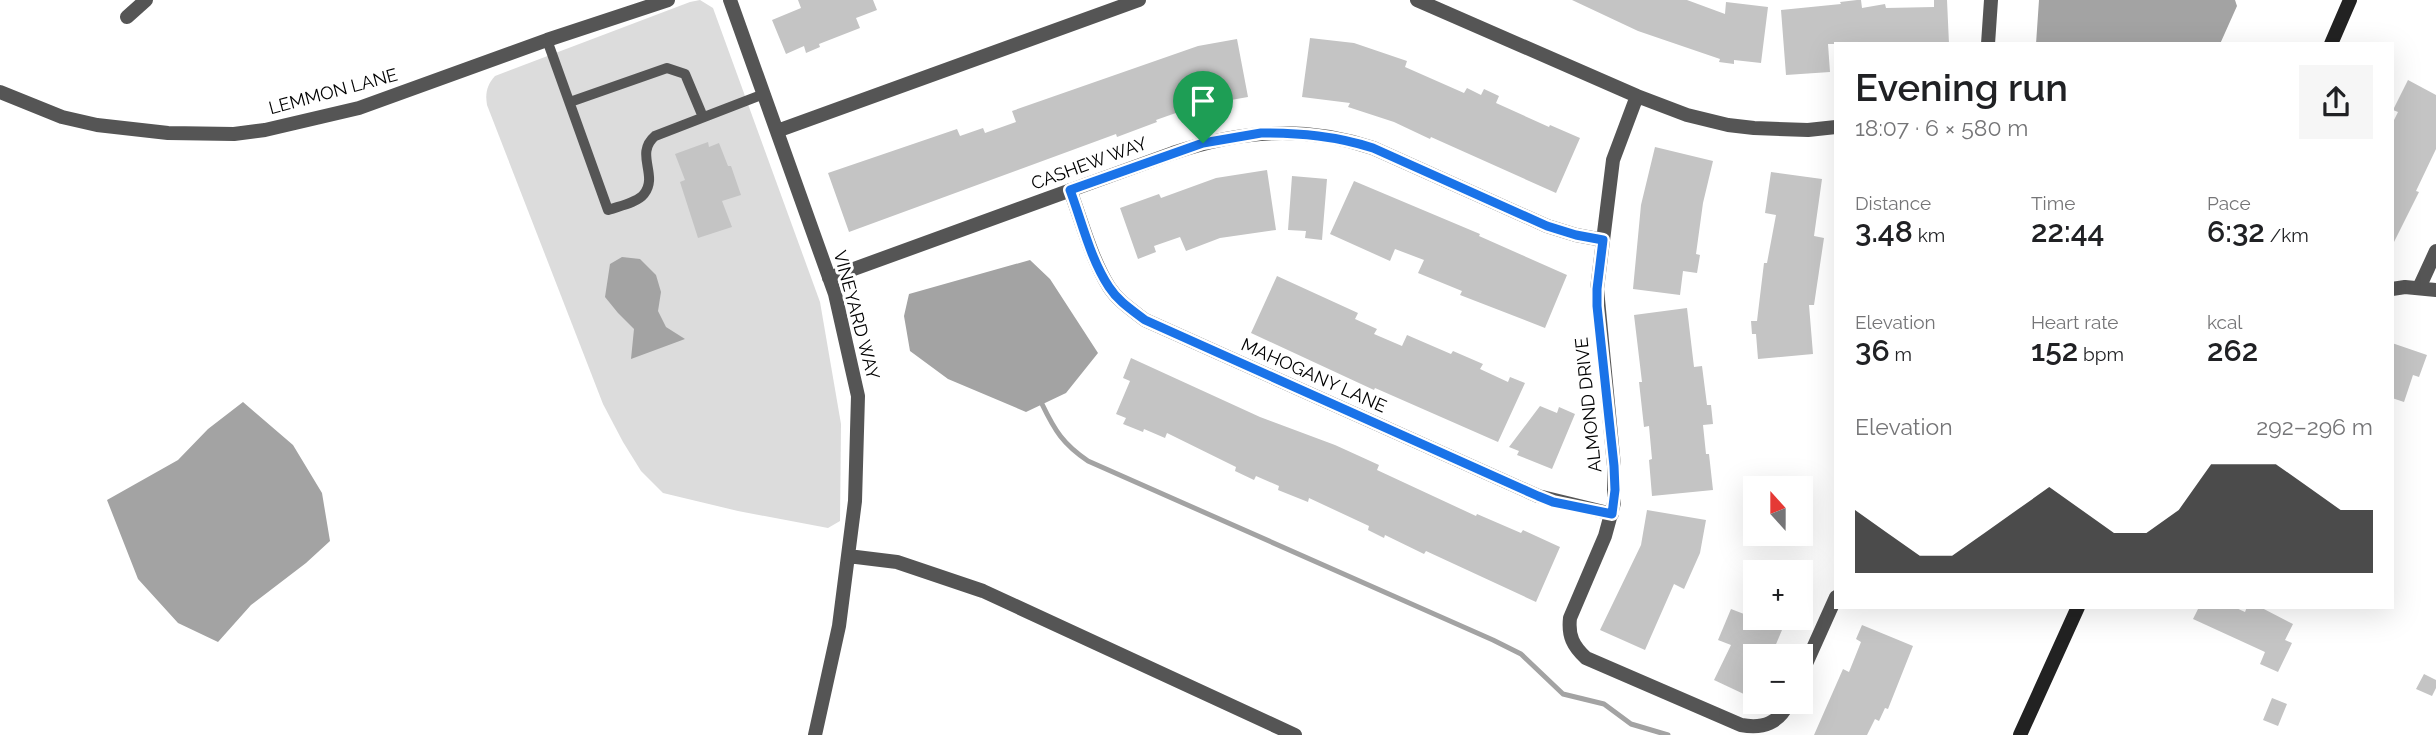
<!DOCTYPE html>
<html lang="en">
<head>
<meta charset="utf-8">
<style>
	:root { --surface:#fff; --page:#f6f6f6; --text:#202124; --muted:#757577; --accent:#000 }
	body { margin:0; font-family:Raleway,sans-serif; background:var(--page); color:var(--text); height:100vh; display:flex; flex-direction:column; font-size:26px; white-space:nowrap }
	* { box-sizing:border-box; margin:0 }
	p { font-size:23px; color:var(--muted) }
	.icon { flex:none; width:38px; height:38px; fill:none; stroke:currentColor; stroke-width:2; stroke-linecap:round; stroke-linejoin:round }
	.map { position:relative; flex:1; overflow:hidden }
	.drawer { position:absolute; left:1834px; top:42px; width:560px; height:567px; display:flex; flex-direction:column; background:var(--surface); border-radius:0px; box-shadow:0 7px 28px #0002 }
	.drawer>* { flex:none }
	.needle { width:46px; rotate:339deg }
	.buttons { position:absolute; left:1743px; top:476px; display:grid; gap:14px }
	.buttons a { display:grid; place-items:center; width:70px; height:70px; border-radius:0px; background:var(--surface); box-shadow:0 7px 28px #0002; font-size:35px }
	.pin { position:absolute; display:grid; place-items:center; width:60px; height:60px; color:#fff; margin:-72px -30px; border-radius:50% 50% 50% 0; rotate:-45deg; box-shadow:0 0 7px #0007 }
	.pin .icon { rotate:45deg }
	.round { display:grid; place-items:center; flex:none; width:74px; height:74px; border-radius:0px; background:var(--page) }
	.overview { display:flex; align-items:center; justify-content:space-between; height:119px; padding:0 21px }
	h1 { font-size:38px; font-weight:600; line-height:52px }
	.metrics { display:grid; grid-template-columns:repeat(3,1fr); gap:10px; height:119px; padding:7px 21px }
	.metrics div { display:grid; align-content:center }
	.metrics b { font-size:30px; font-weight:600 }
	.metrics small { font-size:19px; font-weight:400 }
	.metrics p { font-size:19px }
	.chart { height:196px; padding:14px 21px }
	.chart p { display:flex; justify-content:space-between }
	.chart svg { width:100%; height:126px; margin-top:7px; fill:var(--accent); opacity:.7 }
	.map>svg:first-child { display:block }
	.green { fill:#dcdcdc }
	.water { fill:#a3a3a3 }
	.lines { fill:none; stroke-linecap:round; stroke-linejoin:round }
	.stream { stroke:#a3a3a3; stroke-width:5 }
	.building { fill:#c4c4c4 }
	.lane { stroke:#555; stroke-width:10 }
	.street { stroke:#555; stroke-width:14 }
	.secondary { stroke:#222; stroke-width:14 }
	.route-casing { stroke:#fff; stroke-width:14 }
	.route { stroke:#1a73e8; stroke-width:9 }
	.labels { text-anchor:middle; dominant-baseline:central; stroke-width:6; stroke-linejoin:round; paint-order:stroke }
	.street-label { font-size:18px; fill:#000; stroke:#fff }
</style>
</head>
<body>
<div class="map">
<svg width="2436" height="735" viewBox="0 0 2436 735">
	<rect width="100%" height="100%" fill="#fff"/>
	<path class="green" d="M700,0L713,8L820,302L841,424L840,521L828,528L738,511L663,493L641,471L623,442L603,404L487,105C485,93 487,85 495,76L690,2Z"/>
	<path class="water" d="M2039,0H2235L2237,6L2220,44H2036Z
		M622,257L640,259L656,275L661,292L658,311L666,327L685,339L631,359L634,329L618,313L605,297L610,264Z
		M1030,260L1050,279L1098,353L1066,393L1026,412L948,379L910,351L904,316L909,294Z
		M243,402L293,445L322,493L330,541L306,563L251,605L218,642L178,623L138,579L107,500L178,460L208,429Z"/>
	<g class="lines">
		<path class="stream" d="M1042,404C1055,431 1063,444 1088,461L1493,640L1521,654L1563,694L1604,704L1631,724L1668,735"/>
	</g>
	<path class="building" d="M798,0H873L877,10L856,18L860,28L819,44L820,47L806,53L804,46L786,54L772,20L801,8Z
		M1572,0H1687L1725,14L1726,2L1768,7L1761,63L1734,60V64L1719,62L1720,59L1638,31Z
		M1857,0H1861L1862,8L1885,4L1886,8L1934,7V0H1947L1949,44H1828L1830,72L1786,75L1781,10L1841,4L1840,2Z
		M1310,38L1354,43L1407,61L1405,67L1464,93L1467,88L1481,95L1484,89L1499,96L1496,103L1549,127L1550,125L1580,138L1556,193L1431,137L1430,139L1394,122L1348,107L1350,103L1302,97Z
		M1237,39L1248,97L1208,104L1207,102L1156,120L1157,122L1117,137L1116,134L849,232L828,173L957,129L960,136L983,128L985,133L1016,122L1012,111L1198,46Z
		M2408,80L2436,95V149L2416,191L2419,192L2392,246V124L2398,112L2393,110Z
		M708,142L709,147L719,143L728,166H731L741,195L722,201L732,227L698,238L680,182L685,180L675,154Z
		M1655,147L1713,161L1703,203L1696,254L1700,255L1697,273L1683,271L1680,295L1633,289L1641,205Z
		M1267,170L1276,230L1220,238L1186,251L1180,237L1154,246L1156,252L1138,259L1120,208L1159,194L1161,198L1216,178Z
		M1771,172L1822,179L1814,236L1824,238L1814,305H1809L1813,354L1758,359L1756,334H1752L1751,321H1757L1764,263H1767L1776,215L1765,213Z
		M1292,176L1327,179L1322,240L1305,238L1306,231L1288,230Z
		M1354,181L1480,234L1479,236L1567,275L1545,328L1460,295L1462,291L1418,273L1424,260L1395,249L1390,261L1330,234Z
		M1277,276L1358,313L1355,319L1377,329L1374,334L1402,346L1407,335L1451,354L1453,351L1483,364L1480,369L1508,382L1510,377L1525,383L1498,442L1375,388L1374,390L1251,333Z
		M1687,308L1694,367L1702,366L1707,405H1711L1713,424L1703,425L1706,454H1709L1713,490L1652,496L1649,460L1652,459L1649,426L1644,427L1639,382H1642L1634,315Z
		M2392,343L2427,355L2419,377L2413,375L2404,402L2392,398Z
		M1131,358L1260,417L1335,445L1379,465L1377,470L1476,516L1477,514L1521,533L1523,530L1560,547L1536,602L1426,551L1424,554L1385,535L1384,538L1368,530L1369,526L1309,498L1308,502L1278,490L1279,486L1256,476L1254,480L1235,471L1236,467L1167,433L1165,438L1144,429L1143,432L1123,424L1126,418L1116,414L1130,381L1123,378Z
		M1540,406L1557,413L1559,407L1575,414L1552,469L1517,455L1519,451L1509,447Z
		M1647,510L1706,520L1700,553L1684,589L1674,584L1645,650L1600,630L1641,545Z
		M1755,588V618H1787L1771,656H1755V682L1748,696L1714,680L1731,645L1718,640L1731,609L1744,614Z
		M2199,607H2234L2245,612L2247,607H2260L2293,624L2285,640L2292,643L2278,672L2260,664L2265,652L2193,619Z
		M1862,625L1913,646L1888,709L1885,708L1879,721L1875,719L1867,735H1814L1843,669L1849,672L1861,642L1856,639Z
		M2424,674L2436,680V688L2432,696L2416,689Z
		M2272,698L2287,704L2278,726L2263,720Z"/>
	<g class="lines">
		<path class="lane" d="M547,40L608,210C619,206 637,203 644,194C659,175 634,154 655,136L764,94
			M570,102L667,68L685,74L703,117"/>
		<path class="street" d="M730,0L835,294L858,396L855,501L839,626L815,735
			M1417,0L1637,96L1687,115L1728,125L1754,128L1808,130L1836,127
			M127,17L146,0
			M1988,44L1991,0
			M0,92L62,117L97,125L168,133L234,134L265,130L359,108L547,40L668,0
			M1637,96L1613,160L1597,289L1614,466V503L1605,536L1570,618C1568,636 1573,646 1586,658L1741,725C1764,729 1779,723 1789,702
			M777,131L1139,0
			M1070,190C1082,222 1091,258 1109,287C1118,301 1132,310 1145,320L1538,496L1612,514
			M829,278L1173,153C1242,130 1303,125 1373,148L1547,226L1576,235L1603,240
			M2419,288L2436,251
			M2392,289L2405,287L2436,290
			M848,556L897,562L983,591L1295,735
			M1801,675L1836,597"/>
		<path class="secondary" d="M2331,44L2350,0
			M2020,735L2078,607"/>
	</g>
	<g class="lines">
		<g class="route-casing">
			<path id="route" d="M1261,133C1301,133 1336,136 1373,148L1547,226L1576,235L1603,240L1597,289V306L1614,466L1615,490L1612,514L1553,502L1538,496L1145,320C1132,310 1118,301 1109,287C1090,258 1082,222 1070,190L1203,143Z"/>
		</g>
		<use href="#route" class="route"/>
	</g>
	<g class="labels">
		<g class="street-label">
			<text transform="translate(333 91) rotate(-15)">LEMMON LANE</text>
			<text transform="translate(1089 163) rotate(-20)">CASHEW WAY</text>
			<text transform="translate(857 315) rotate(75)">VINEYARD WAY</text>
			<text transform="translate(1314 375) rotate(24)">MAHOGANY LANE</text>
			<text transform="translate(1588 405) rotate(-96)">ALMOND DRIVE</text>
		</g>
	</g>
</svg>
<div class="buttons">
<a><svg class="needle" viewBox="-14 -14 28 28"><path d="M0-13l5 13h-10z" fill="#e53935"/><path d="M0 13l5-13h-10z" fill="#757577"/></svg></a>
<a>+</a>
<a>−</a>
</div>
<div class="pin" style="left:1203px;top:143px;background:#1e9e55"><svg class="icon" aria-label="arrive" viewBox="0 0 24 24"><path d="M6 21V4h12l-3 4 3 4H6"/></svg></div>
<section class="drawer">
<div class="overview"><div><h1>Evening run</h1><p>18:07 · 6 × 580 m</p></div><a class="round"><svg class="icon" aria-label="share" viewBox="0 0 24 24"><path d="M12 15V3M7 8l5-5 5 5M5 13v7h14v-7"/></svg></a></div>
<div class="metrics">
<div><p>Distance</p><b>3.48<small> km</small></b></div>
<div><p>Time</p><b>22:44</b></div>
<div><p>Pace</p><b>6:32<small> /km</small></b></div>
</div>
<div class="metrics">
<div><p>Elevation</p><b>36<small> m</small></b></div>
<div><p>Heart rate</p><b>152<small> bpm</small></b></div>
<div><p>kcal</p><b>262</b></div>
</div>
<div class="chart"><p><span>Elevation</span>292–296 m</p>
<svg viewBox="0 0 160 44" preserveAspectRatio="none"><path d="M0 44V22L10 30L20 38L30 38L40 30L50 22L60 14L70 22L80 30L90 30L100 22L110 6L120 6L130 6L140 14L150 22L160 22V44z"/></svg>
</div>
</section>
</div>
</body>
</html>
